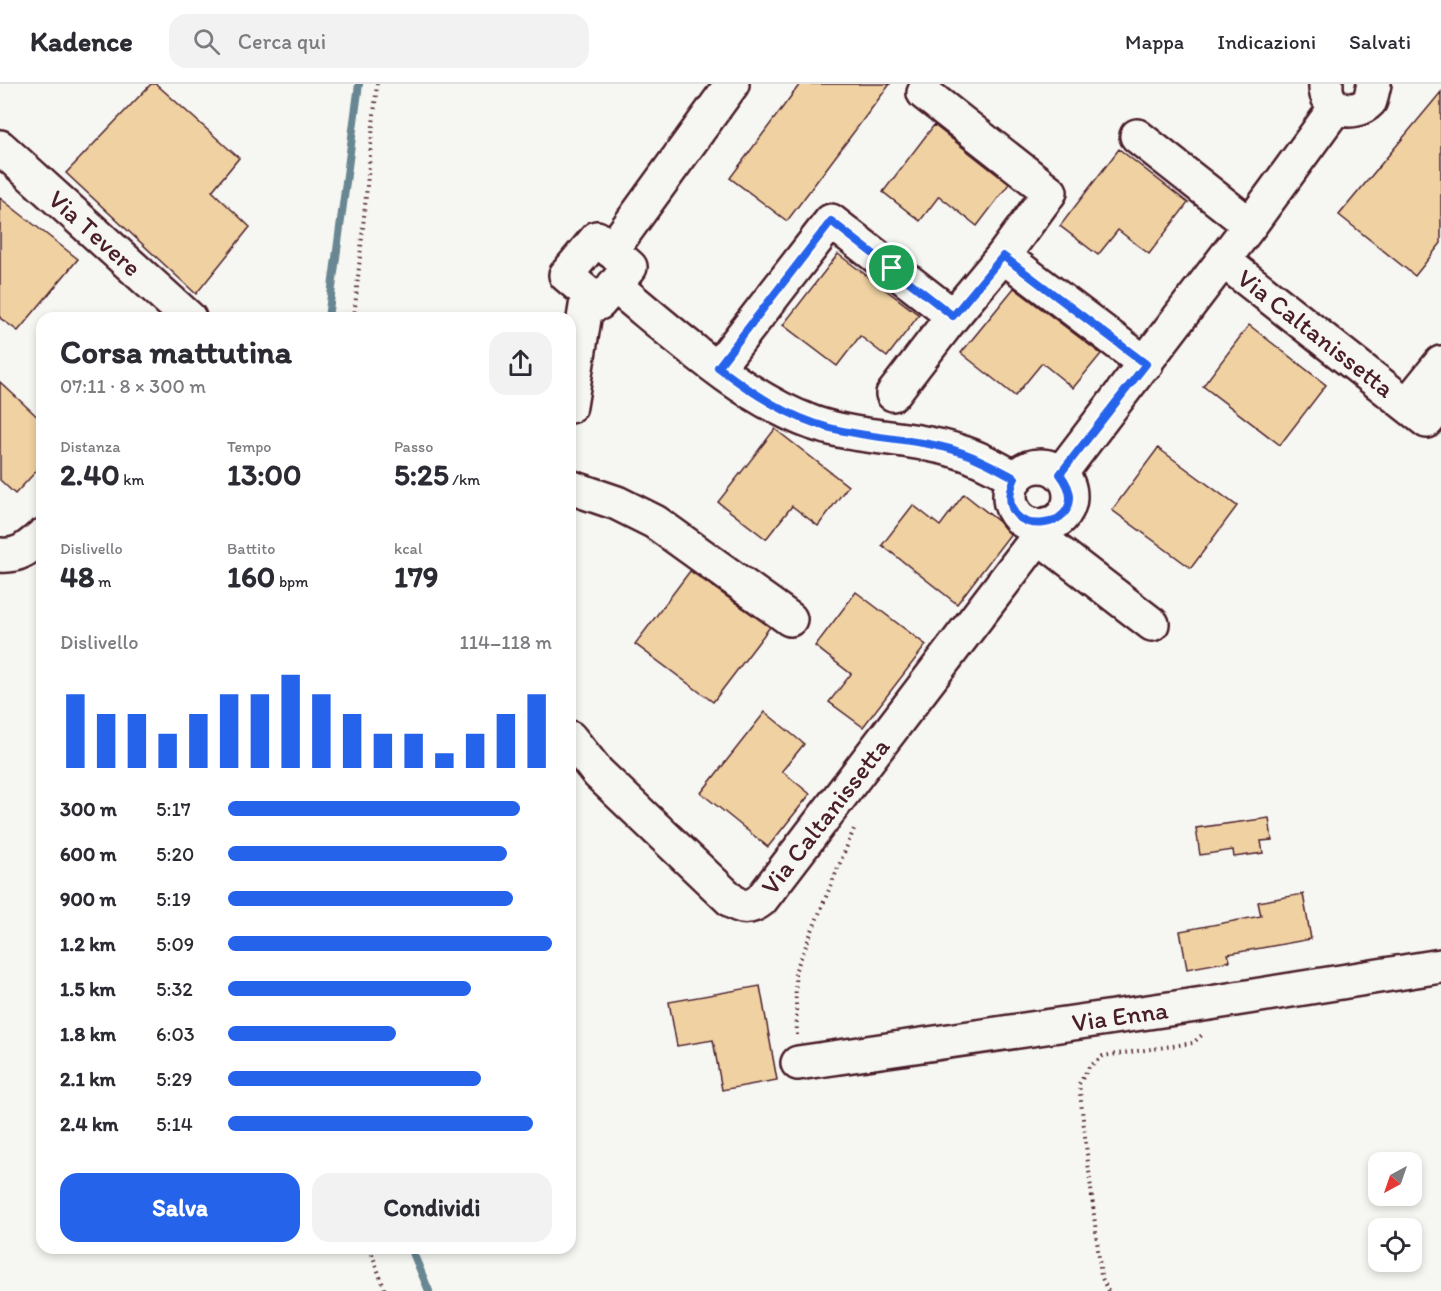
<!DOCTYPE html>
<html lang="it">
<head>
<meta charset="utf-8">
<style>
	:root { --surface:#fff; --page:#f2f2f3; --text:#2b2b33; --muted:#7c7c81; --line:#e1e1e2; --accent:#2563eb }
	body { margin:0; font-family:Itim,sans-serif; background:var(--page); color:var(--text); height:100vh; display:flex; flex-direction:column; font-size:22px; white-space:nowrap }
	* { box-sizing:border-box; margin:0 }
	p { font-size:20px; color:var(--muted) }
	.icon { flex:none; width:33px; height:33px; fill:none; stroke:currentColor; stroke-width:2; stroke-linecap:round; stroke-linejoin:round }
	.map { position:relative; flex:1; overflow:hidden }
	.drawer { position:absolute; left:36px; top:228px; width:540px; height:942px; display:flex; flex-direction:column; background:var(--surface); border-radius:18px; box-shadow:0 3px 9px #0003 }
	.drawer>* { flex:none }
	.needle { width:39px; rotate:220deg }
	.fabs { position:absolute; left:1368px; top:1068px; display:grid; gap:12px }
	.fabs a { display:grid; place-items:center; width:54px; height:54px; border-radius:12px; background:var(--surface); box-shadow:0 3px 9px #0003; font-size:30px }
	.pin { position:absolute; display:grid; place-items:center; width:51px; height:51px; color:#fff; margin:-26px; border:3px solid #fff; border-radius:50%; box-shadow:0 2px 6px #0007 }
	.round { display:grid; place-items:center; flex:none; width:63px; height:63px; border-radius:18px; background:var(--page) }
	.head { display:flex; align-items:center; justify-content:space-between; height:102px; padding:0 24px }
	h1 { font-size:33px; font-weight:700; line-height:45px }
	.metrics { display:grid; grid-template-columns:repeat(3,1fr); gap:9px; height:102px; padding:6px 24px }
	.metrics div { display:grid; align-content:center }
	.metrics b { font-size:30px; font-weight:700 }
	.metrics small { font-size:16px; font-weight:400 }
	.metrics p { font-size:16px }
	.chart { height:168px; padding:12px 24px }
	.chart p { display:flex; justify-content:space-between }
	.chart svg { width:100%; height:108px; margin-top:6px; stroke:var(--accent); stroke-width:6 }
	.button { display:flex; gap:12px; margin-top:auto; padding:12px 24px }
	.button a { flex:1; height:69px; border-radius:18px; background:var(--accent); color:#fff; font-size:24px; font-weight:700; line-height:69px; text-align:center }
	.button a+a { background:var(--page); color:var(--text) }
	ul { padding:0 24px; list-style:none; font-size:20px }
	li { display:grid; grid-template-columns:96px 72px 1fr; align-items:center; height:45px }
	li i { height:15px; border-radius:8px; background:var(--accent) }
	header { display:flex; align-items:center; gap:36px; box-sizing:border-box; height:84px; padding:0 30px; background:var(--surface); border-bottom:2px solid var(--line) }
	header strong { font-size:28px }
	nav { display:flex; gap:33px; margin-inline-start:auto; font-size:21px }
	.search { width:420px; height:54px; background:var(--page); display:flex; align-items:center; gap:15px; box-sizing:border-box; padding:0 21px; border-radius:18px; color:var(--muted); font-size:22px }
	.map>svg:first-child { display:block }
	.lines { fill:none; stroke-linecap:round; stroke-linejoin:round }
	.stream { stroke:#678792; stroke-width:8 }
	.building { fill:#efd1a2; stroke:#4a1f2b; stroke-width:1.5 }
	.minor-casing { stroke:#4a1f2b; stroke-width:38 }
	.path { stroke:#4a1f2b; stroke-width:4; stroke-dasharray:1.5 4.5; stroke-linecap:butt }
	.minor { stroke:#f6f6f2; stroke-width:33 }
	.route-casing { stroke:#fff; stroke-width:12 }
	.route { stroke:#2563eb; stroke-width:8 }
	.labels { text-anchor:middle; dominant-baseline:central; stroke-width:4.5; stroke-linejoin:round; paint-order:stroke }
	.street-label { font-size:26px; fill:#4a1f2b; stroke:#f6f6f2 }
</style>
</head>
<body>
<header>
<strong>Kadence</strong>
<div class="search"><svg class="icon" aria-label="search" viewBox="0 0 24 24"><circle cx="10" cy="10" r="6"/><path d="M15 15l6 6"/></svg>Cerca qui</div>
<nav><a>Mappa</a><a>Indicazioni</a><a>Salvati</a></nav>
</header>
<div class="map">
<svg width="1441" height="1207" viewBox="0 0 1441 1207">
	<rect width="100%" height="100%" fill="#f6f6f2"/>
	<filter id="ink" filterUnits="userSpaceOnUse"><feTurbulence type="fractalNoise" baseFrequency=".0167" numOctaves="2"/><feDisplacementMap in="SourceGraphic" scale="12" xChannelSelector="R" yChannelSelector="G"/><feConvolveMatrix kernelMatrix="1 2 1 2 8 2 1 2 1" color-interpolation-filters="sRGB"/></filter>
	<g filter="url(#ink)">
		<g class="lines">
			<path class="stream" d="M328,234L359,0
				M411,1164L429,1207"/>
		</g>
		<path class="building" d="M151,0H156L239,74L212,107L250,143L196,210L66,89Z
			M800,0H890L787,137L730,94Z
			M1441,8V159L1415,192L1339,131Z
			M934,41L1009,100L977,142L939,112L920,137L883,108Z
			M1119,65L1188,119L1149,170L1118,146L1098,171L1060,142Z
			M0,114L78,175L18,247L0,234Z
			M838,170L919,231L887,273L860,252L837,282L783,241Z
			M1014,204L1101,270L1073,304L1042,279L1015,312L961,269Z
			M1249,241L1326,301L1280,361L1203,302Z
			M0,298L42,337V381L15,410L0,396Z
			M775,345L848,402L818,442L792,422L766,455L718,418Z
			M1158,364L1237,422L1191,484L1112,426Z
			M964,410L1012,448L957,520L882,461L913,421L940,442Z
			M690,487L770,543L713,618L635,560Z
			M856,508L926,561L863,643L829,618L851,590L815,562Z
			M765,628L804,660L782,687L810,710L768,763L701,709Z
			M1269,734L1272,756L1261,757L1263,769L1234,773L1233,766L1200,771L1196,744Z
			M1303,810L1311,855L1228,870L1230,877L1187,885L1180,847L1261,832L1258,818Z
			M760,902L777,996L722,1006L713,956L677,962L669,918Z"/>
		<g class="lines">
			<g class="minor-casing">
				<path id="minor" d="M1326,0C1324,26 1354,34 1370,17L1374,0
					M924,9L1050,108L1003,172
					M0,63L189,234
					M1250,141L1336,23
					M597,154L630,183L599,219L566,191Z
					M611,167L732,0
					M1224,177L1427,337L1441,320
					M614,201C672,248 742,314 813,339C860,355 910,352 957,367C978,373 997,384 1015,394
					M718,283L831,137L953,232
					M893,310L953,232L1003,172L1146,280
					M1407,321L1441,279
					M570,322L588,210
					M1010 412a30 30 0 1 1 60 0a30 30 0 1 1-60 0Z
					M1060,390L1250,141L1137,52
					M570,403L617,419L655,438L790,535
					M1039,453L1152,540
					M0,471C19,473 28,464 42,452
					M570,654L598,689L731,816C741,825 751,824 761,816L1048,440
					M798,979L1210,919L1441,882"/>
			</g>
			<path class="path" d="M354,234L377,0
				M797,951L795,888L854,745
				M370,1164L385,1207
				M1108,1207L1101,1192L1079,1000L1089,983L1103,972L1193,959L1202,951"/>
			<use href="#minor" class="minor"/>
		</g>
	</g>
	<g class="lines" filter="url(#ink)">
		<g class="route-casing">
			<path id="route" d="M831,137L953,232L1003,172L1146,280L1060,390C1104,447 986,463 1015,394C996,384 978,373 957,367C916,354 872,355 830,344C788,333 752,309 718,283Z"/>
		</g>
		<use href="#route" class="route"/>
	</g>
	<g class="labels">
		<g class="street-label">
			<text transform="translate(95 149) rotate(42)">Via Tevere</text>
			<text transform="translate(1316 249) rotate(38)">Via Caltanissetta</text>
			<text transform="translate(825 732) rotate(-52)">Via Caltanissetta</text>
			<text transform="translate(1120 932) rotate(-8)">Via Enna</text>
		</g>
	</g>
</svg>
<div class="fabs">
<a><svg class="needle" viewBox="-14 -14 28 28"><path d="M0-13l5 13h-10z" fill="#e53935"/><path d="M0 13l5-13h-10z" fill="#7c7c81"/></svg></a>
<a><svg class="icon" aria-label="locate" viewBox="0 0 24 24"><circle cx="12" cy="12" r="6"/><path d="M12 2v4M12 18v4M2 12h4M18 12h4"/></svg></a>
</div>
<div class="pin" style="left:892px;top:184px;background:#1e9e55"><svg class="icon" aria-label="arrive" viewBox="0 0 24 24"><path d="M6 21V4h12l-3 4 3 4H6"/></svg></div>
<section class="drawer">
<div class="head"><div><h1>Corsa mattutina</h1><p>07:11 · 8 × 300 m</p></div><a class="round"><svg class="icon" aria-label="share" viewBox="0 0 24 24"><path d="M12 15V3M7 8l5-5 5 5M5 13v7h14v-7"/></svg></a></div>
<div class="metrics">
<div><p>Distanza</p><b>2.40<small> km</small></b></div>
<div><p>Tempo</p><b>13:00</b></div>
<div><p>Passo</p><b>5:25<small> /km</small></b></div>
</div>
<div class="metrics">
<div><p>Dislivello</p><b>48<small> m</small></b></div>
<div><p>Battito</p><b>160<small> bpm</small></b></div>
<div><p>kcal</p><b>179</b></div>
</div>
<div class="chart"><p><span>Dislivello</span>114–118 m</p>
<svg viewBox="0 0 160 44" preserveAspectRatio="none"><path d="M5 44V14M15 44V22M25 44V22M35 44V30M45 44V22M55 44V14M65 44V14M75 44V6M85 44V14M95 44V22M105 44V30M115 44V30M125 44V38M135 44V30M145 44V22M155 44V14"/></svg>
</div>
<ul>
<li><b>300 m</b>5:17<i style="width:90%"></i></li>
<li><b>600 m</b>5:20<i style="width:86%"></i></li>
<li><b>900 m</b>5:19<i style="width:88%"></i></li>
<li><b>1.2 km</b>5:09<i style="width:100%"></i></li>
<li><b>1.5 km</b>5:32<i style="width:75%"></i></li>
<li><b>1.8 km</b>6:03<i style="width:52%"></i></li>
<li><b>2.1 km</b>5:29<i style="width:78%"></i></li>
<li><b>2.4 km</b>5:14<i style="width:94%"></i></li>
</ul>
<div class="button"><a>Salva</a><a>Condividi</a></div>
</section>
</div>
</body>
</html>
